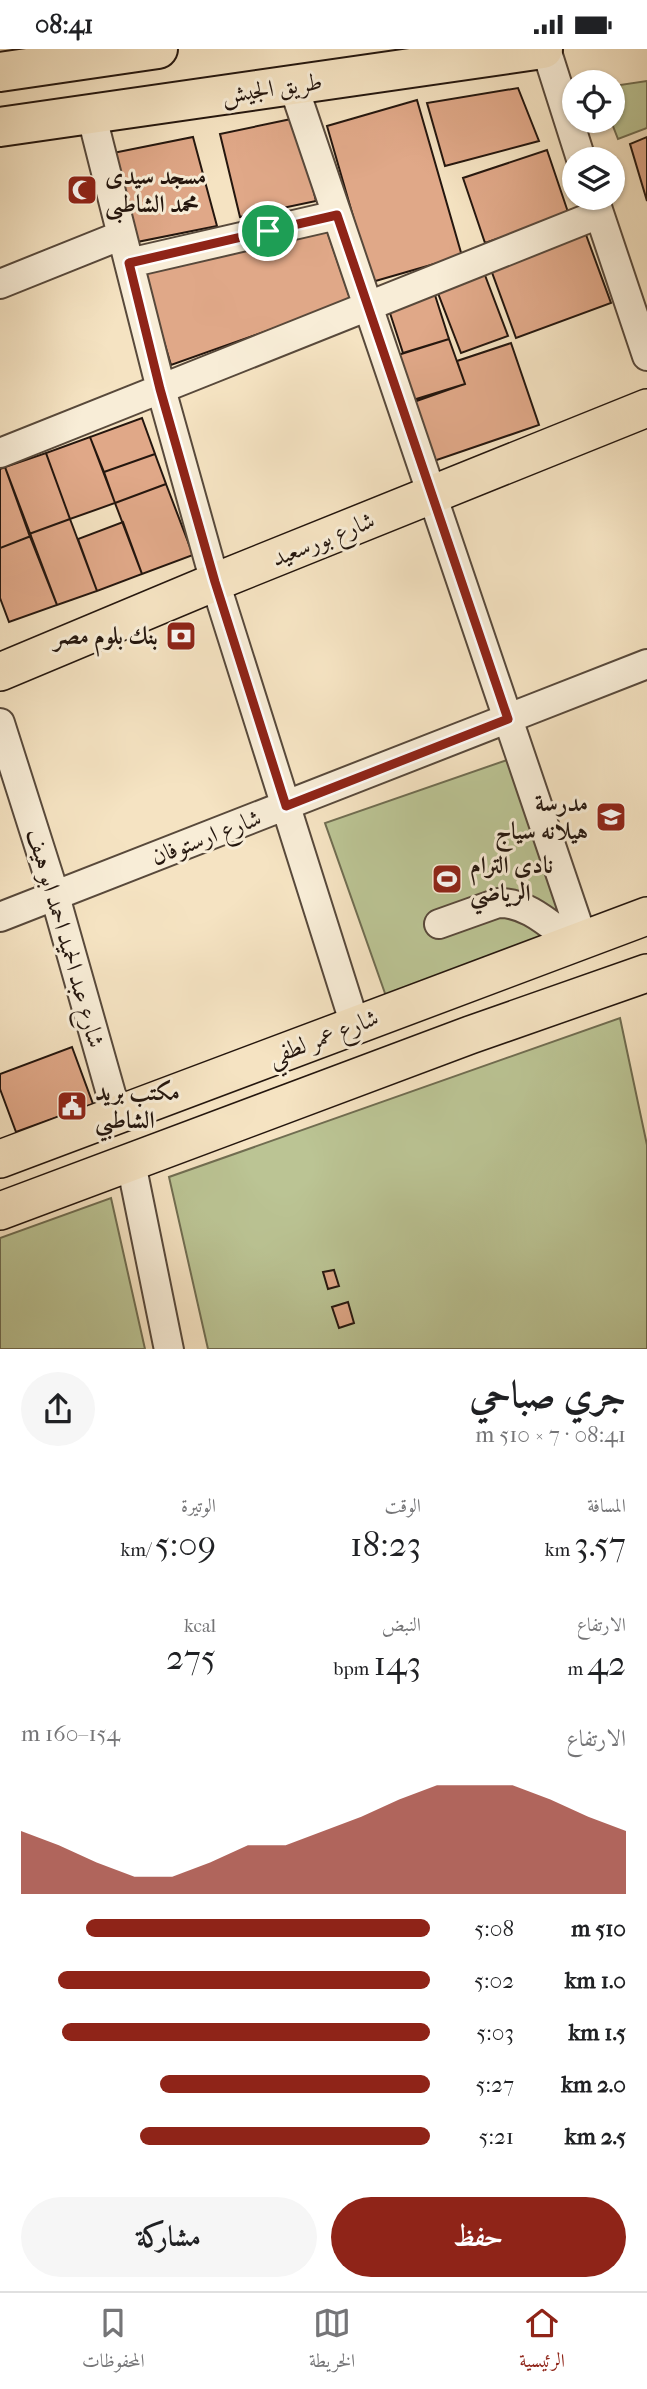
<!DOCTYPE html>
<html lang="ar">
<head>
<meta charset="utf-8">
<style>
	:root { --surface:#fff; --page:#f6f6f6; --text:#202124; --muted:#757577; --line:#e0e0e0; --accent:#8f2418 }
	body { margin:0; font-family:"IM FELL French Canon",Amiri,serif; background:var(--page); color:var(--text); direction:rtl; height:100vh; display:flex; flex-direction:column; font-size:26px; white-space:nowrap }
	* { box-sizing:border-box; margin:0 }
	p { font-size:23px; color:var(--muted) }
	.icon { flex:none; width:38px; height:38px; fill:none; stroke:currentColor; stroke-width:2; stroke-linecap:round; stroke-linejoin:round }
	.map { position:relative; height:1300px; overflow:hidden; direction:ltr }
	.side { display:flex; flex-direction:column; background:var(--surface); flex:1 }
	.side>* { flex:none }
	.controls { position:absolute; left:562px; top:21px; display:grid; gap:14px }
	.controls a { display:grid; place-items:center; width:63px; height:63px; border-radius:50%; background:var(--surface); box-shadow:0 2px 5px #0004; font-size:35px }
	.pin { position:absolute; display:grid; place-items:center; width:60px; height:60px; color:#fff; margin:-30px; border:4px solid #fff; border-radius:50%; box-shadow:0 2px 7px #0007 }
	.round { display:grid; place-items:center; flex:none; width:74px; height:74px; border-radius:37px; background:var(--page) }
	.summary { display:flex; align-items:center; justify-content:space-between; height:119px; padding:0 21px }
	h1 { font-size:38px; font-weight:600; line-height:52px }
	.metrics { display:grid; grid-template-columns:repeat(3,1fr); gap:10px; height:119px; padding:7px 21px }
	.metrics div { display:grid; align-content:center }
	.metrics b { font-size:35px; font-weight:600 }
	.metrics small { font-size:19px; font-weight:400 }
	.metrics p { font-size:19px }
	.chart { height:196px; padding:14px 21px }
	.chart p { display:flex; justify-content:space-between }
	.chart svg { width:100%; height:126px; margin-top:7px; fill:var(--accent); opacity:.7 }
	.cta { display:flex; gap:14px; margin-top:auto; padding:14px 21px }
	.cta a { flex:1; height:80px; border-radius:42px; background:var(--accent); color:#fff; font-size:28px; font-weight:600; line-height:80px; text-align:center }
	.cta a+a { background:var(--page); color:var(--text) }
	ul { padding:0 21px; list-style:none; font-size:23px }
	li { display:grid; grid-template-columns:112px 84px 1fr; align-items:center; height:52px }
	li i { height:18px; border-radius:9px; background:var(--accent) }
	.status { display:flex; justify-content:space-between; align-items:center; height:49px; padding:0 35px; background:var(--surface); direction:ltr }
	.status svg { height:19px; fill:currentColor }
	.tab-bar { display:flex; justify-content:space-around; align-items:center; height:98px; border-top:2px solid var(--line); background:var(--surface); font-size:19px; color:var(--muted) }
	.tab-bar a { display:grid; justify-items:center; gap:4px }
	.tab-bar .current { color:var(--accent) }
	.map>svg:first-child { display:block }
	.green { fill:#bbc494; stroke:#706d51; stroke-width:2 }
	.building { fill:#e0a888; stroke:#24160e; stroke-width:2 }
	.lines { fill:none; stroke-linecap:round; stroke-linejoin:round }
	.minor-casing { stroke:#58493b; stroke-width:32 }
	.major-casing { stroke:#24160e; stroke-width:40 }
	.highway-casing { stroke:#24160e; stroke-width:42 }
	.path { stroke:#24160e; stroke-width:3.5; stroke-dasharray:5 3.5; stroke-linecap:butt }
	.minor { stroke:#f8edd7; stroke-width:28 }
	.major { stroke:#f5e3c2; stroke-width:37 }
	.highway { stroke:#f5e3c2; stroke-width:38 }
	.route-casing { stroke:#fff; stroke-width:14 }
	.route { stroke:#8f2418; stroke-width:9 }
	.labels { text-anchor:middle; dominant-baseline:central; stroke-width:6; stroke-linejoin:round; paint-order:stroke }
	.street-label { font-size:24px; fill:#24160e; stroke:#f8edd7 }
	.poi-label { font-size:24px; font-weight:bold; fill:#24160e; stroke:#f8edd7; text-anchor:start }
</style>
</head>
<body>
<div class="status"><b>08:41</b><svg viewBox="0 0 49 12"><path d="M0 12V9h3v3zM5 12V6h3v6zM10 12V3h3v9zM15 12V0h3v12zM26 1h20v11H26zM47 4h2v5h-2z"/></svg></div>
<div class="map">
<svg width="647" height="1301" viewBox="0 0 647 1301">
	<rect width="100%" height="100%" fill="#f5e3c2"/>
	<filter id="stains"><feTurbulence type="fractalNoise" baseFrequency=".00286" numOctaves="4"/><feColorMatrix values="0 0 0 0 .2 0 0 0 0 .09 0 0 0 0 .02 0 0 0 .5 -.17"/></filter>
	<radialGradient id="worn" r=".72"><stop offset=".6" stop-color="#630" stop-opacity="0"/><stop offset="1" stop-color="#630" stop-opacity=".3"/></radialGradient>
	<path class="green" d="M647,32V79L618,90L611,72L613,37Z
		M507,711L569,887L387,950L325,774Z
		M620,969L647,1096V1300H208L169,1128Z
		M111,1149L145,1300H0V1189Z"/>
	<path class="building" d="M518,39L539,92L445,117L427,54Z
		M417,51L462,207L372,233L327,77Z
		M296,69L316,152L240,168L220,85Z
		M193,88L217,177L137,193L113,104Z
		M647,88V152L630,95Z
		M547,101L569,166L485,194L463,129Z
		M325,176L351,252L171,316L141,216Z
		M585,183L611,254L516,289L490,218Z
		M483,221L508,287L461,304L436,239Z
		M434,243L449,290L403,304L388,258Z
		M449,290L465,335L413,351L398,306Z
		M511,294L539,376L428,414L408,355L465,335L457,312Z
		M142,369L155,405L104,423L90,388Z
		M90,388L115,454L70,470L46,404Z
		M46,404L70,470L29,485L5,418Z
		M155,405L166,435L115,454L104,423Z
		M5,418L31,487L0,499V420Z
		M166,435L193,506L142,525L115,454Z
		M70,470L97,542L57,556L29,485Z
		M123,473L142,525L97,542L78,490Z
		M31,487L57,556L9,573L0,549V499Z
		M72,998L93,1055L16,1083L0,1040V1025Z
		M334,1221L339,1237L328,1240L323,1223Z
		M348,1253L354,1274L339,1279L332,1258Z"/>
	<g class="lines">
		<g class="minor-casing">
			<path id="minor" d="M546,0L581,110
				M293,36L583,891
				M91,64L161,340L215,533L355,976
				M594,149L647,307
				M129,214L337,166
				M0,235L122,186
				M0,404L599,165
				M0,674L55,847L117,1066
				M0,868L647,615
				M439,875L498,854C528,853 552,878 575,894
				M131,1114L169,1301"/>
		</g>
		<g class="major-casing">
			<path id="major" d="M0,623L215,533L647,359
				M0,1110L647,867
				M0,1162L470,986L647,924"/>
		</g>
		<g class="highway-casing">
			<path id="highway" d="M0,23L158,0
				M0,78L543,0"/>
		</g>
		<path class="path" d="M612,63L621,61"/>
		<use href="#minor" class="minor"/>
		<use href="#major" class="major"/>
		<use href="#highway" class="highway"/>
	</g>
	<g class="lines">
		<g class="route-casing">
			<path id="route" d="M337,166L508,670L286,757L215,533L160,340L129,214Z"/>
		</g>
		<use href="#route" class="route"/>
	</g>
	<defs>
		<g id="mosque-square" transform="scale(1.575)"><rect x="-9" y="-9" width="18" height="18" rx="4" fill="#8f2418" stroke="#f8edd7"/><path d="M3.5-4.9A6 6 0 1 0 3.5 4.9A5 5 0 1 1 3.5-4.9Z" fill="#fff"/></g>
		<g id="bank-square" transform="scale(1.575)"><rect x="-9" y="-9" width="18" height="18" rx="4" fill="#8f2418" stroke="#f8edd7"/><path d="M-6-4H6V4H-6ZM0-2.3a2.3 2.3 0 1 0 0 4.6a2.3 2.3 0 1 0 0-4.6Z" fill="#fff"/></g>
		<g id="school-square" transform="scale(1.575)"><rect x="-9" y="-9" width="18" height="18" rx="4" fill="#8f2418" stroke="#f8edd7"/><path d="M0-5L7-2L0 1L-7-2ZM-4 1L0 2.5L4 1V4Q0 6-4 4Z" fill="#fff"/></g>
		<g id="stadium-square" transform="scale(1.575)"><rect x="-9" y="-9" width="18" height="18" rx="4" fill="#8f2418" stroke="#f8edd7"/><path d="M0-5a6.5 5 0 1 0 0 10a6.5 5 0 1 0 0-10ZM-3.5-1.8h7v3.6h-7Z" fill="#fff"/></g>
		<g id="civic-square" transform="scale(1.575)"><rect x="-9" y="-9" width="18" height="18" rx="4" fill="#8f2418" stroke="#f8edd7"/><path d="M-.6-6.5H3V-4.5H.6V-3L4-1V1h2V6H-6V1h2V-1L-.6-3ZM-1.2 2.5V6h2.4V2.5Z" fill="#fff"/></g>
	</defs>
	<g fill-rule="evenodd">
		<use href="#mosque-square" x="82" y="141"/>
		<use href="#bank-square" x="181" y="587"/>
		<use href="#school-square" x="611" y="768"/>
		<use href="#stadium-square" x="447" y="830"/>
		<use href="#civic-square" x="72" y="1057"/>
	</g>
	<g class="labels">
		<g class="street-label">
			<text transform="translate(272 39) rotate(-8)">طريق الجيش</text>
			<text transform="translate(323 490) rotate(-22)">شارع بورسعيد</text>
			<text transform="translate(206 788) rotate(-21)">شارع ارستوفان</text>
			<text transform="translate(66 889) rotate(74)">شارع عبد الحميد احمد ابو هيف</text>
			<text transform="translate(323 988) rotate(-21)">شارع عمر لطفي</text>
		</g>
		<g class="poi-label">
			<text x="105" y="127">مسجد سيدى<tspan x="105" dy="28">محمد الشاطبى</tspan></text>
			<text x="158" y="587" text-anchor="end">بنك بلوم مصر</text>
			<text x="588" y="754" text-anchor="end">مدرسة<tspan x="588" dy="28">هيلانه سياج</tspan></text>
			<text x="470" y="816">نادي الترام<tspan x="470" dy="28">الرياضي</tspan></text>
			<text x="95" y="1043">مكتب بريد<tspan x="95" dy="28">الشاطبي</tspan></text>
		</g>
	</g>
	<rect width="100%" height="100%" filter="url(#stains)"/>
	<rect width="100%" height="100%" fill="url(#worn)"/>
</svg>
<div class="controls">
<a><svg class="icon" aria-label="locate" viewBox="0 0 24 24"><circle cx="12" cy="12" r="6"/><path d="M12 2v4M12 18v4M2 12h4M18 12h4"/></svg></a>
<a><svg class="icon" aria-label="layers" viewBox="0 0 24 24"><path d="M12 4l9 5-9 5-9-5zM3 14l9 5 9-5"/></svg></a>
</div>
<div class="pin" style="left:268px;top:182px;background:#1e9e55"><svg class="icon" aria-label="arrive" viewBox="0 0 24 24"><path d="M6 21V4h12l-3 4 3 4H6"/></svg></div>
</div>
<section class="side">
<div class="summary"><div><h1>جري صباحي</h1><p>08:41 · 7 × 510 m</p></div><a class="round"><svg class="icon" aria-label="share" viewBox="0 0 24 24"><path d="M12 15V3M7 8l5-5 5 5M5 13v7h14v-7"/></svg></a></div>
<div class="metrics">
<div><p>المسافة</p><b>3.57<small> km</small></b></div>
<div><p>الوقت</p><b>18:23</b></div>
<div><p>الوتيرة</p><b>5:09<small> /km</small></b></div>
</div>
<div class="metrics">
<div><p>الارتفاع</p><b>42<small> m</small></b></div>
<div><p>النبض</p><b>143<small> bpm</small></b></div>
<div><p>kcal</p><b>275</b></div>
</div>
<div class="chart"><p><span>الارتفاع</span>154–160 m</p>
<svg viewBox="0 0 160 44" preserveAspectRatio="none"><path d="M0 44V22L10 27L20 33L30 38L40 38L50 33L60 27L70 27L80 22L90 17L100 11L110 6L120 6L130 6L140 11L150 17L160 22V44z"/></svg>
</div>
<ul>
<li><b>510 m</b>5:08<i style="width:84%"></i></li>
<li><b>1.0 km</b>5:02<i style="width:91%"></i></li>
<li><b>1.5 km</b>5:03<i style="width:90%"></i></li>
<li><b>2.0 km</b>5:27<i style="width:66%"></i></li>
<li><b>2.5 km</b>5:21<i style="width:71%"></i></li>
</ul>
<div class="cta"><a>حفظ</a><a>مشاركة</a></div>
</section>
<nav class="tab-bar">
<a class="current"><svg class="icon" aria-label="home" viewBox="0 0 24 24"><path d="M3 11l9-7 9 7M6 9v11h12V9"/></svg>الرئيسية</a>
<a><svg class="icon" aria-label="map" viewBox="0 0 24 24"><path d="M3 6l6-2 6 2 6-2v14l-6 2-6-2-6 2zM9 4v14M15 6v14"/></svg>الخريطة</a>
<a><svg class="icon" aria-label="saved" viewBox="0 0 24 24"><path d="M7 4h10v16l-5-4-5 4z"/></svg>المحفوظات</a>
</nav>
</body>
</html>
